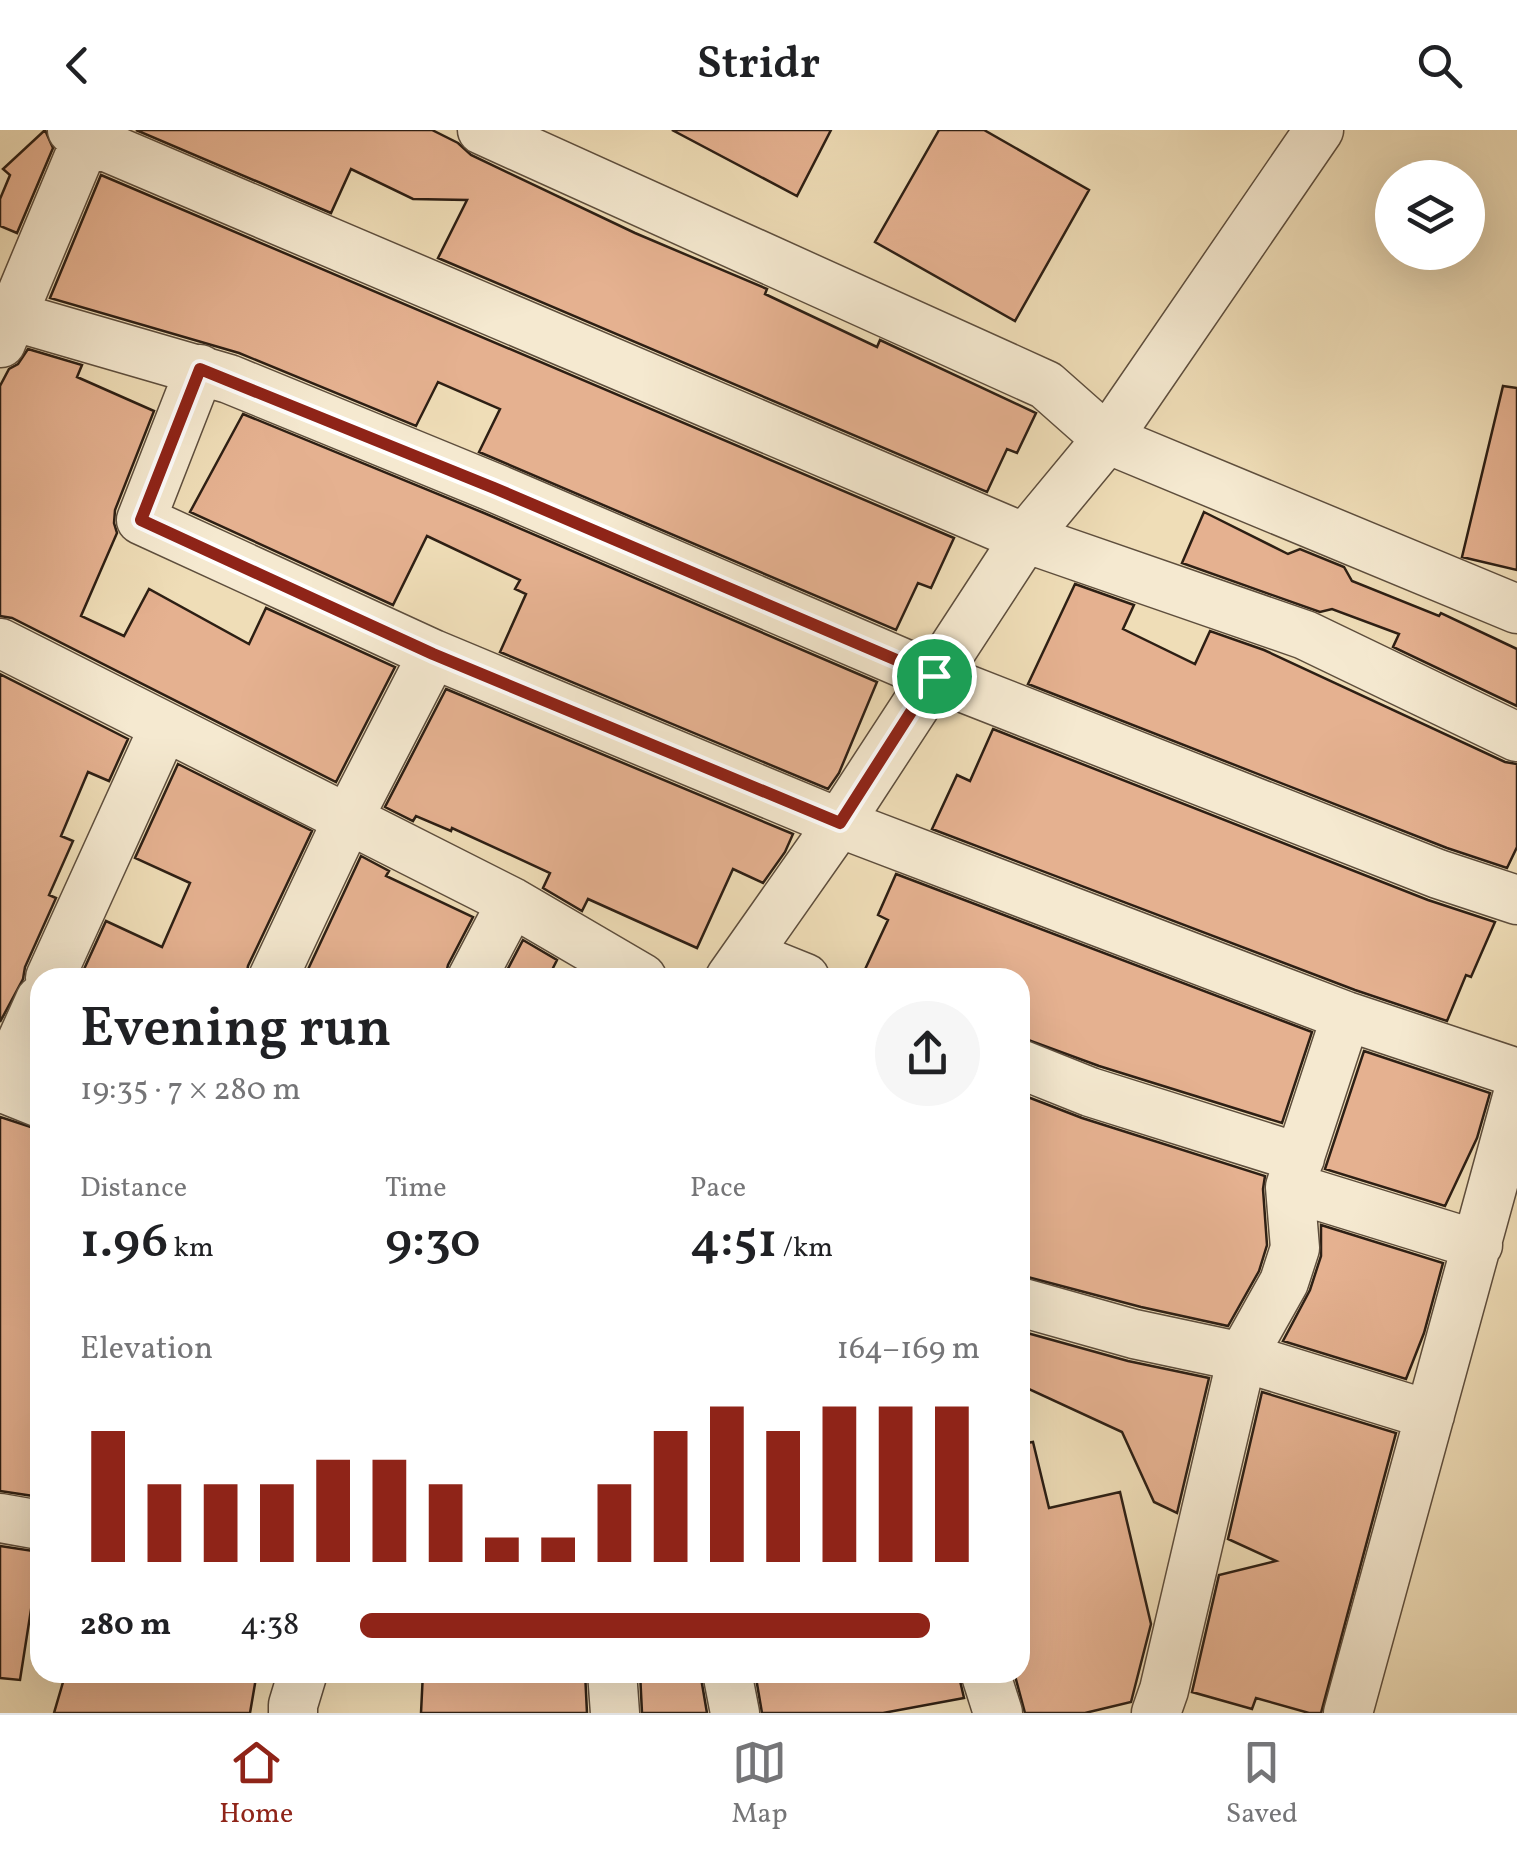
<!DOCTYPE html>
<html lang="en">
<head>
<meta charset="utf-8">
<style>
	:root { --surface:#fff; --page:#f6f6f6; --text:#202124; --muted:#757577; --line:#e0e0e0; --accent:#8f2418 }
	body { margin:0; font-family:Vollkorn,serif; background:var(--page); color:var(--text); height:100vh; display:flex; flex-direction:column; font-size:38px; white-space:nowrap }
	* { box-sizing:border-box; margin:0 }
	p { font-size:32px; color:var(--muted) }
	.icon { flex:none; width:55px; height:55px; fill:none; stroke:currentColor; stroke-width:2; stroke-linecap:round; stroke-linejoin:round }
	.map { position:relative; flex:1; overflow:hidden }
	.side { position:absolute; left:30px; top:838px; width:1000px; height:715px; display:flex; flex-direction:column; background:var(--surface); border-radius:30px; box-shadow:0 10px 40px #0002 }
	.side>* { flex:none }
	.controls { position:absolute; left:1375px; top:30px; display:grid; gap:20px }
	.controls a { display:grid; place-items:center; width:110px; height:110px; border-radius:50%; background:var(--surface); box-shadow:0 10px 40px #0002; font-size:50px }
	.pin { position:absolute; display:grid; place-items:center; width:85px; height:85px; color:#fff; margin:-42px; border:5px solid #fff; border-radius:50%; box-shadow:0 2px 10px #0007 }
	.round { display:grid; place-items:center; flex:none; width:105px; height:105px; border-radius:52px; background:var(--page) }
	.head { display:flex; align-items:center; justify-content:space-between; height:170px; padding:0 50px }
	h1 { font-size:55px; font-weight:600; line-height:75px }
	.figures { display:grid; grid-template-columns:repeat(3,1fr); gap:15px; height:170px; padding:10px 50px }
	.figures div { display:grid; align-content:center }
	.figures b { font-size:50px; font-weight:600 }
	.figures small { font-size:28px; font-weight:400 }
	.figures p { font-size:28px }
	.chart { height:280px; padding:20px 50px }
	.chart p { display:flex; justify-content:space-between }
	.chart svg { width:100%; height:180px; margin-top:10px; stroke:var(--accent); stroke-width:6 }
	ul { padding:0 50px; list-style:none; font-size:32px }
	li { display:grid; grid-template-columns:160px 120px 1fr; align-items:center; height:75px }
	li i { height:25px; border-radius:12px; background:var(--accent) }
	header { display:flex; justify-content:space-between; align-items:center; height:130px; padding:0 50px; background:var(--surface); font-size:45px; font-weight:600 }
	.tab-bar { display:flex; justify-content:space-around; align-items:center; height:140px; border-top:2px solid var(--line); background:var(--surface); font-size:28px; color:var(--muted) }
	.tab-bar a { display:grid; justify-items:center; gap:5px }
	.tab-bar .active { color:var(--accent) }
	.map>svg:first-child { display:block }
	.building { fill:#e5b190; stroke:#2d1f14; stroke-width:2.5 }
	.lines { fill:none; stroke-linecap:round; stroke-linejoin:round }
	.minor-casing { stroke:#5e4e3d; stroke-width:51 }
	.minor { stroke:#f5e9d0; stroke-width:48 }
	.route-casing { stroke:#fff; stroke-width:20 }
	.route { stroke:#8f2418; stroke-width:12 }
</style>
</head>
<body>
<header><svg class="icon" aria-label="back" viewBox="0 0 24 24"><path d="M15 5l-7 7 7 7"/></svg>Stridr<svg class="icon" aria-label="search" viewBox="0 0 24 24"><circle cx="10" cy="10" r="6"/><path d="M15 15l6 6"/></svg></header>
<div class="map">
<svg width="1517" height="1583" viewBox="0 0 1517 1583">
	<rect width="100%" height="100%" fill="#efddb7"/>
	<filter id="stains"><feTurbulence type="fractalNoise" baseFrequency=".002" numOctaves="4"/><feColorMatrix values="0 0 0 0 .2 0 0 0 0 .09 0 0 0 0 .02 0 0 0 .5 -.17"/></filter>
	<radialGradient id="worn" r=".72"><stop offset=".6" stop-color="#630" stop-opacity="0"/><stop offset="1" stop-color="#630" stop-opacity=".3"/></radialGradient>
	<path class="building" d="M45,0L53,18L17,103L0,96V69L10,45L3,39Z
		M136,0H432L458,13L471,25L635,103L767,159L765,164L877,217L880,210L1036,283L1017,323L1007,319L987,362L438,128L467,70L413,69L351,39L331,83Z
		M672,0H831L797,66Z
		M939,0H984L1089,60L1015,191L875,112Z
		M101,45L954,408L931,458L918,453L896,500L479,322L500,279L438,252L416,296L239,223L50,168Z
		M28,219L82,235L77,247L154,281L115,380L114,393L117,403L81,486L124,506L149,459L249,514L266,478L395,537L336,652L12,488L0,486V256L9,239L18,234Z
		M1503,256L1517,258V440L1462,427Z
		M243,284L484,383L877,552L839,643L828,659L500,522L526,464L515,459L520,450L427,406L393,475L190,382Z
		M1204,382L1288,424L1300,419L1344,437L1352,451L1439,486L1441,483L1517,519V576L1393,517L1399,504L1332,479L1320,482L1182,433Z
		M1075,454L1134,475L1123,499L1195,534L1210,501L1264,520L1505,632L1517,634V717L1507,738L1447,718L1028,554Z
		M0,544L128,609L109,651L88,642L61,706L73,711L49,765L56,768L25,837L23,849L0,892Z
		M446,559L793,704L785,722L763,753L733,739L697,818L588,769L582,781L543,758L550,743L452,698L451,701L416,686L413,691L385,677Z
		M993,599L1428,770L1495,792L1471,847L1466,845L1447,891L1355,860L932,699L957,645L970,651Z
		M178,634L312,701L248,836L246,848H80L106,791L162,817L190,753L135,728Z
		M361,726L389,741L386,746L473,787L448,835L445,848H304Z
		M896,744L1312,902L1282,993L1099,936L1020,907V848H861L888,790L878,785Z
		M523,810L557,830L548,848H503Z
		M1364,921L1490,963L1477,1008L1445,1076L1325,1039Z
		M1020,964L1082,988L1265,1046L1263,1059L1267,1115L1259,1141L1228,1196L1141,1177L1020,1145Z
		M0,987L40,1000V1367L0,1361Z
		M1321,1095L1443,1133L1424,1203L1406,1249L1283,1211L1310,1160L1321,1126Z
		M1020,1201L1128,1231L1209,1248L1177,1383L1154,1372L1122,1302L1020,1255Z
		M1262,1262L1396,1303L1321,1583H1309L1256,1568L1252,1579L1192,1562L1219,1445L1276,1431L1228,1409Z
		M1033,1312L1049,1378L1120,1362L1151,1494L1131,1572L1085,1583H1025L1014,1542H1020V1314Z
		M0,1416L40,1422V1468L33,1467L20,1550L0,1548Z
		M66,1542H257L250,1583H54Z
		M423,1542H585L587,1583H421Z
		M640,1542H700L707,1583H642Z
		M755,1542H958L964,1568L883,1583H762Z"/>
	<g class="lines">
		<g class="minor-casing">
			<path id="minor" d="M72,0L85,8L1025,408L1305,505L1517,607
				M482,0L1046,255L1107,309L1517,479
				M0,177L12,186L229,249L495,358L933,546L1438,744L1517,770
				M1,213L90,0
				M200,239L141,390L433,524L839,693L1346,886L1517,943
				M0,513L512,772L642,848
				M748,825L805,848
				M50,848L164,597
				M273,848L347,691L433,524
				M472,848L512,772
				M730,848L839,693L1025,408L1107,309L1319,0
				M1020,934L1090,962L1300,1028
				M0,957L40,973
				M0,959L40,870
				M1290,1057L1478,1115
				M1020,1172L1134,1204L1242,1227L1430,1285
				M0,1388L40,1395
				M612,1542L615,1583
				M727,1542L735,1583
				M985,1542L998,1583
				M293,1583V1575L303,1542
				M1156,1583L1164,1560L1242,1227L1284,1152L1295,1118L1290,1057L1346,886
				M1348,1583L1517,967"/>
		</g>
		<use href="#minor" class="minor"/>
	</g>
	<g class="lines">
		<g class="route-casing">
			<path id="route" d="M200,239L494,358L934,546L840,693L433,524L141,390Z"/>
		</g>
		<use href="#route" class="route"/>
	</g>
	<rect width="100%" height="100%" filter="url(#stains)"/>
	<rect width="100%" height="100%" fill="url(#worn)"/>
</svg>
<div class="controls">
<a><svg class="icon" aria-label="layers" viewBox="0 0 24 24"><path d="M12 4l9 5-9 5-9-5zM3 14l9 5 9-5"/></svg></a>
</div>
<div class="pin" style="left:934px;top:546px;background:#1e9e55"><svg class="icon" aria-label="arrive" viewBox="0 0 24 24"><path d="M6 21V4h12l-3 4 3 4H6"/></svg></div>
<section class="side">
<div class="head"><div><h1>Evening run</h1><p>19:35 · 7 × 280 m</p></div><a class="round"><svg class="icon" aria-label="share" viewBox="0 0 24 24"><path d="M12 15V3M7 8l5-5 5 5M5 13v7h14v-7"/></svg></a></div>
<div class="figures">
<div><p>Distance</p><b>1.96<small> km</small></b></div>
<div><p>Time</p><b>9:30</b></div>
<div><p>Pace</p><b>4:51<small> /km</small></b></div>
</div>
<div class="chart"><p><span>Elevation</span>164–169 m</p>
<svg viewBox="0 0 160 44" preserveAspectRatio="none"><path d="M5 44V12M15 44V25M25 44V25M35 44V25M45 44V19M55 44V19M65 44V25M75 44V38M85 44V38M95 44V25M105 44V12M115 44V6M125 44V12M135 44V6M145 44V6M155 44V6"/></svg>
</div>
<ul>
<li><b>280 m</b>4:38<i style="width:92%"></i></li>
</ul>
</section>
</div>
<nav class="tab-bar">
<a class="active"><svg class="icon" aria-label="home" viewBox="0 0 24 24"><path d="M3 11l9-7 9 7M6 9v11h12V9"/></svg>Home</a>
<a><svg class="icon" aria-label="map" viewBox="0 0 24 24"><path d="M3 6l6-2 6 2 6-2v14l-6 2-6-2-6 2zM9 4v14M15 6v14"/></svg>Map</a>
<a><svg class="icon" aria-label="saved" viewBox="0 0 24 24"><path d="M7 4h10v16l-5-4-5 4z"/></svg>Saved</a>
</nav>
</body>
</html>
